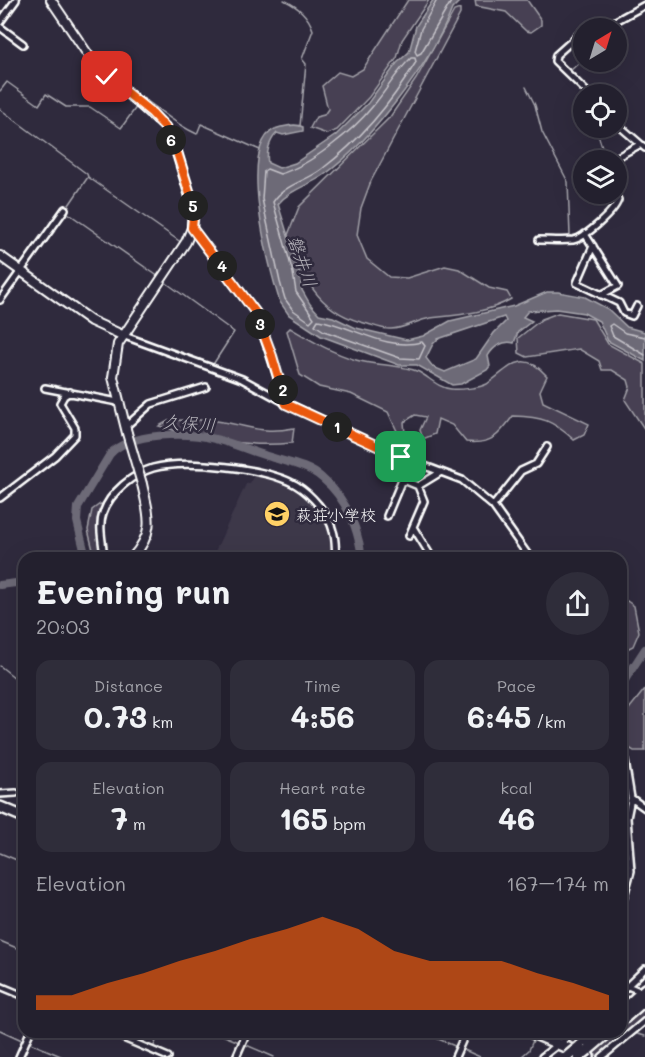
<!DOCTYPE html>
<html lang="en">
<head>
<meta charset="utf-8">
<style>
	:root { --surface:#23202e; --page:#2f2d3a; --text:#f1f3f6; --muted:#a3a3aa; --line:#403e4a; --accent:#ea580c }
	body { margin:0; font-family:Mali,"Klee One",sans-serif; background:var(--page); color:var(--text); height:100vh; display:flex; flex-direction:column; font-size:22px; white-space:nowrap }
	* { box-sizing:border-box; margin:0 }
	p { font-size:20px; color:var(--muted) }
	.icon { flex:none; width:33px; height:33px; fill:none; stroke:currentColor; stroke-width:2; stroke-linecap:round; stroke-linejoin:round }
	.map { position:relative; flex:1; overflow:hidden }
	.sheet { position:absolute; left:18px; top:552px; width:609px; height:486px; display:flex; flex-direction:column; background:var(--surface); border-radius:18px; box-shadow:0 6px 24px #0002,0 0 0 2px var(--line) }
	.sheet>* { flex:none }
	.needle { width:39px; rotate:38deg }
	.controls { position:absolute; left:573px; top:18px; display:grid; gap:12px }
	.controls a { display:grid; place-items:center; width:54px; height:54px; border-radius:50%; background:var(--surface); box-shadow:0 6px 24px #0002,0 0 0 2px var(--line); font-size:30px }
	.pin { position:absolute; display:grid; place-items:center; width:51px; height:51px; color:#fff; margin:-26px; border-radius:12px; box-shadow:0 3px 9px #0006 }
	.km { position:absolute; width:30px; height:30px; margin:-15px; border-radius:50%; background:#222; color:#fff; font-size:16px; line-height:30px; text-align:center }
	.round { display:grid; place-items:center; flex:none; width:63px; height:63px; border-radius:32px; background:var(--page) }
	.overview { display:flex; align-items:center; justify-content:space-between; height:102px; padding:0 18px }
	h1 { font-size:33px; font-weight:800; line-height:45px }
	.metrics { display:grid; grid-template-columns:repeat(3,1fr); gap:9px; height:102px; padding:6px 18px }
	.metrics div { display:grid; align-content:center; border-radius:15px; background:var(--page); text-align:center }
	.metrics b { font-size:30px; font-weight:800 }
	.metrics small { font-size:16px; font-weight:400 }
	.metrics p { font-size:16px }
	.chart { height:168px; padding:12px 18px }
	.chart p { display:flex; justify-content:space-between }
	.chart svg { width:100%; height:108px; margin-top:6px; fill:var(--accent); opacity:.7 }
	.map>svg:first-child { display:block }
	.built { fill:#3c3749 }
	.green { fill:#464152; stroke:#a2a0a8; stroke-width:1.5 }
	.water { fill:#6d6a77; stroke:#a7a6ad; stroke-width:1.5; fill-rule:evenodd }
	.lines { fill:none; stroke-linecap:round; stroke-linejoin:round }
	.shore { stroke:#c5c3c9; stroke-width:1.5 }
	.stream { stroke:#a7a6ad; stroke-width:1.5 }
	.river { stroke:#6d6a77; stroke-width:8 }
	.street-casing { stroke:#fff; stroke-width:10 }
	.secondary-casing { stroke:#fff; stroke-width:12 }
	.highway-casing { stroke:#fff; stroke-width:14 }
	.street { stroke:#2f2a3d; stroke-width:5 }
	.secondary { stroke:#2f2a3d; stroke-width:8 }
	.highway { stroke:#2f2a3d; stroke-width:9 }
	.secondary-bridge-casing { stroke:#fff; stroke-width:12; stroke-linecap:butt }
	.highway-bridge-casing { stroke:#fff; stroke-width:14; stroke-linecap:butt }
	.secondary-bridge { stroke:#2f2a3d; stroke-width:8 }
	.highway-bridge { stroke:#2f2a3d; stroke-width:9 }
	.route-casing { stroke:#fff; stroke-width:12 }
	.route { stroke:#ea580c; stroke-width:8 }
	.labels { text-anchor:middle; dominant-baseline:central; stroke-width:5; stroke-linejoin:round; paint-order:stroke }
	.poi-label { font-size:16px; fill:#fff; stroke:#2f2a3d; text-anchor:start }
	.water-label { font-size:18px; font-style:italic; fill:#b6b4bb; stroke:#2f2a3d }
</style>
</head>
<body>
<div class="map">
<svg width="645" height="1057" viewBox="0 0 645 1057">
	<rect width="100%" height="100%" fill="#2f2a3d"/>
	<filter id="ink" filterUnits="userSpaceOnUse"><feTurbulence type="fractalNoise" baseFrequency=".0167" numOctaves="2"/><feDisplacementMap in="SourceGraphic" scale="12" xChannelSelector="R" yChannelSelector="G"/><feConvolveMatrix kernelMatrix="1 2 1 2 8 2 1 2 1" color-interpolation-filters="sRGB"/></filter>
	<g filter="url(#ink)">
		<path class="built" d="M254,475L294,487L318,508L327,519L332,534L334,558H212L246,484L250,483Z"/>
		<path class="green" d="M408,0H429L402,40L397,58L369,97L337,130L327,134L310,128L316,117L324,115L328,109L322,86L338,72L351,76L363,69Z
			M475,0H527L541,20V25L531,32L526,31L506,12L476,6Z
			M460,9V14L371,181L361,208L357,235L367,259L389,277L407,278L445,266L459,269L489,288L507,292L511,299C488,313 457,315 431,318C417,320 404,329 391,329C384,330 375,326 368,324C319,313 306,281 286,240L299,207L390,117L416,79L454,11Z
			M558,313L593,319L608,344L645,364V430L625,400L630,387L628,380L612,370H602L599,361L579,349L527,357L519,353L518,338L542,319Z
			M290,328C312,341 332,353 356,360C375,366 400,364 419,372C430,378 438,388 451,389C459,390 480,388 487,384C511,367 522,348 547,376L540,391L543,402L589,424L584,435L574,440C552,420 543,417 513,416C499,435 492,445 466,442L452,425L438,419L435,434L423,439L420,430L426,417L415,415L404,422L405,434L398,433L388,412L351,394L319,387L300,375L287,331Z
			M170,420C187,421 207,418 223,422C253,427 262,434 294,428L292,443C250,448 200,438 159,426Z
			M100,504L104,505L98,519L102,558H95L88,530L92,510Z
			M627,601L634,606L639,632L633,646L621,652V605Z
			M645,689V751H634L621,743V719Z
			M645,1007V1018L600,1057L592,1053L617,1032H621V1029Z"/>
		<path class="water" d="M433,0H461L452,9C432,62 370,142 324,175C308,186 291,189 278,204L299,271L302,290L310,304L319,314L333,317L356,328L407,340L423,336L450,321L514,306L547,292H558L585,297L608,309L627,327L645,332V361L608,341L599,321L584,313L556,309L528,311L523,317L532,321L518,332L514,343C503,340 493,347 488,356L490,366L487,370L461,384L452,385L417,365H399L321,336L289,315L280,302C270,272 233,135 281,127C288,126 296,123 303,127V131L283,135L277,133C269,141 266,153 268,163L279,168L295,163L336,135L368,103L397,63L409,52L416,26ZM504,317L506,321L494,333L476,359L445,372L433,367L426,358L433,344L438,339Z"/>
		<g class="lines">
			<path class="shore" d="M437,0L421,29L415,51L417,55L421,53L452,0
				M411,58H415L416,62C392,102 359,141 322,169C305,182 285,184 273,202L293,273L296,292L314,318L310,322L293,310L285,299L280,282L262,199L264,171L267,169L280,174C311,165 353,131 373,106C387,90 396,72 411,58Z
				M318,320C354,326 384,351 422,342L425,346L419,359L400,358L324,331L315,325Z
				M645,337L625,333L612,324L609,326L613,336L645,355"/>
			<path class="stream" d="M284,0C298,7 308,15 313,30L302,59L306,64L300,126
				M613,28L622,21
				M569,72L584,58
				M526,87L535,105L542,132L568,182L570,236
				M0,91L7,82L39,105L46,94L66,107H90L121,128L137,106
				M140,99L141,97C161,110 174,124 197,134L201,124L260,150
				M0,109L87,174L88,177L182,243
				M596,128L602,147V160
				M88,177L65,211L159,277
				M609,210L607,205L613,197
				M165,282L234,332L212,366
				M0,666L15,678H24
				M0,853L24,863
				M0,941L24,951
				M0,1030L24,1041
				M215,1032L239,1042
				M422,1032L457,1047
				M518,1032L533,1039
				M634,1033L645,1036
				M28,1042L63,1057
				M244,1044L274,1057
				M153,1048L160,1032
				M462,1049L480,1057
				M521,1057L529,1050L534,1038
				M607,1057L615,1050"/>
			<path class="river" d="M86,558L77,521L78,507L110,454C130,432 187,432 215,439C233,443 250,451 267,456C285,462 308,465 322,478C346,498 358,528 362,558
				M0,585L24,582
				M621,686L645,649"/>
			<g class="street-casing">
				<path id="street" d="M0,22L16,0
					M0,27L23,44
					M590,28L612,23L645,5
					M584,30L556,55L555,61L589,94
					M616,123L645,148
					M612,160L639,145
					M192,228L256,313L286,403
					M585,234L618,286L601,295
					M539,240C550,240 562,241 573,240C585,238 614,212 618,200L615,194
					M593,246L577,283L619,303L624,313L632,316L637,306
					M0,300L65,209
					M122,335L242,379L286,403L401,457L462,480L493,506L530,558
					M45,388L118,402
					M125,427L151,404L206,387
					M0,498L55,456L75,435V428L60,403L64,396L70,392
					M493,506L521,471L536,464L547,447
					M387,516L401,482L406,481L418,486L441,472
					M413,527L429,553
					M409,536L424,501L418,486
					M104,558C103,543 98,527 103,513C110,492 133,474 153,468C186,459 267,468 296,485C311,494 329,514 333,531C336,539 335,549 336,558
					M621,749L624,755L631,798L645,808
					M0,794L16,793
					M621,907L631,871L627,818L631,798
					M621,983L637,990
					M0,986L24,996
					M621,992L645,969
					M109,1032L168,1057
					M19,1057L30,1032
					M236,1057L247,1032
					M455,1057L466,1032
					M542,1057L574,1032
					M602,1057L645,1021"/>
			</g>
			<g class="secondary-casing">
				<path id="secondary" d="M51,0L93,62L165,127L175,146L193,207L192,228L186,242L118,344L113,377L127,433
					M0,256L91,321L122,335
					M132,558C156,531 149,516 142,484"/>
			</g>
			<g class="highway-casing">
				<path id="highway" d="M0,807L24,817
					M621,1011L645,989
					M621,1021L645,1000
					M530,1032L589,1057
					M580,1046L596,1032
					M588,1050L609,1032"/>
			</g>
			<use href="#street" class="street"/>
			<use href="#secondary" class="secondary"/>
			<use href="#highway" class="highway"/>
			<g class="secondary-bridge-casing">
				<path id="secondary-bridge" d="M127,433L142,484"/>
			</g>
			<g class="highway-bridge-casing">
				<path id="highway-bridge" d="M568,1056L580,1046
					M579,1057L588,1050"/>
			</g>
			<use href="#secondary-bridge" class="secondary-bridge"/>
			<use href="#highway-bridge" class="highway-bridge"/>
		</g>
	</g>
	<g class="lines" filter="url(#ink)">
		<g class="route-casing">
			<path id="route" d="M107,77L152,113L165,127L175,146L194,207L192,228L256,313L272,356L286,404L401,457"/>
		</g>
		<use href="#route" class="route"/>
	</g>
	<defs>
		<g id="school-disc" transform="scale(1.35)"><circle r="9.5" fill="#ffd166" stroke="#2f2a3d"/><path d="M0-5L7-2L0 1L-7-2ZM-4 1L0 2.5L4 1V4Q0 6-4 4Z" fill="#111"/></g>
	</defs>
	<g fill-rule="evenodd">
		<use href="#school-disc" x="277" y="514"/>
	</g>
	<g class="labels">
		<g class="poi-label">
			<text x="296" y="514">萩荘小学校</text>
		</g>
		<g class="water-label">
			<text transform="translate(303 261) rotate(71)">磐井川</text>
			<text transform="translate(189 423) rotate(4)">久保川</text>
		</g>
	</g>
</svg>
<div class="controls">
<a><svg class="needle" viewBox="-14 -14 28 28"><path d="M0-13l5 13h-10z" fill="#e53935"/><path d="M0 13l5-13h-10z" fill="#a3a3aa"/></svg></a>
<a><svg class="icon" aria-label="locate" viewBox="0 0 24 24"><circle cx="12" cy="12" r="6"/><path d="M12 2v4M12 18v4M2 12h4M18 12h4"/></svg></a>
<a><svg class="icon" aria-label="layers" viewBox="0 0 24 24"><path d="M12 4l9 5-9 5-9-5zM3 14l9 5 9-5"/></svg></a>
</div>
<div class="pin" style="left:401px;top:457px;background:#1e9e55"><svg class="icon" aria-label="arrive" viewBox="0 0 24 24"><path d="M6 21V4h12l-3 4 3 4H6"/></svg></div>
<div class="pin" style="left:107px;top:77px;background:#d93025"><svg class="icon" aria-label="check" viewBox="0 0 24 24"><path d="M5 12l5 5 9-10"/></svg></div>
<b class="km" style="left:337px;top:427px">1</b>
<b class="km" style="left:283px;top:390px">2</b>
<b class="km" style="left:260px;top:324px">3</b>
<b class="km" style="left:222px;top:266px">4</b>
<b class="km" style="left:193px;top:206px">5</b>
<b class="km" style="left:171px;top:140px">6</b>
<section class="sheet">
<div class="overview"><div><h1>Evening run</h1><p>20:03</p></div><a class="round"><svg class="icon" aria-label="share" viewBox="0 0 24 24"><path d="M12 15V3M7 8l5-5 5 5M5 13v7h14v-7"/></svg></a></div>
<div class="metrics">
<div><p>Distance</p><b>0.73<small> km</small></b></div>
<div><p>Time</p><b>4:56</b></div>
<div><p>Pace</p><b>6:45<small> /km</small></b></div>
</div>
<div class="metrics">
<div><p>Elevation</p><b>7<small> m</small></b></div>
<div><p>Heart rate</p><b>165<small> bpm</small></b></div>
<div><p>kcal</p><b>46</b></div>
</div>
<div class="chart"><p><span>Elevation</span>167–174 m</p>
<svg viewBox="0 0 160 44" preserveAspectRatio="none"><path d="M0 44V38L10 38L20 33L30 29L40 24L50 20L60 15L70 11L80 6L90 11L100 20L110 24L120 24L130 24L140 29L150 33L160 38V44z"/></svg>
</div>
</section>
</div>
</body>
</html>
